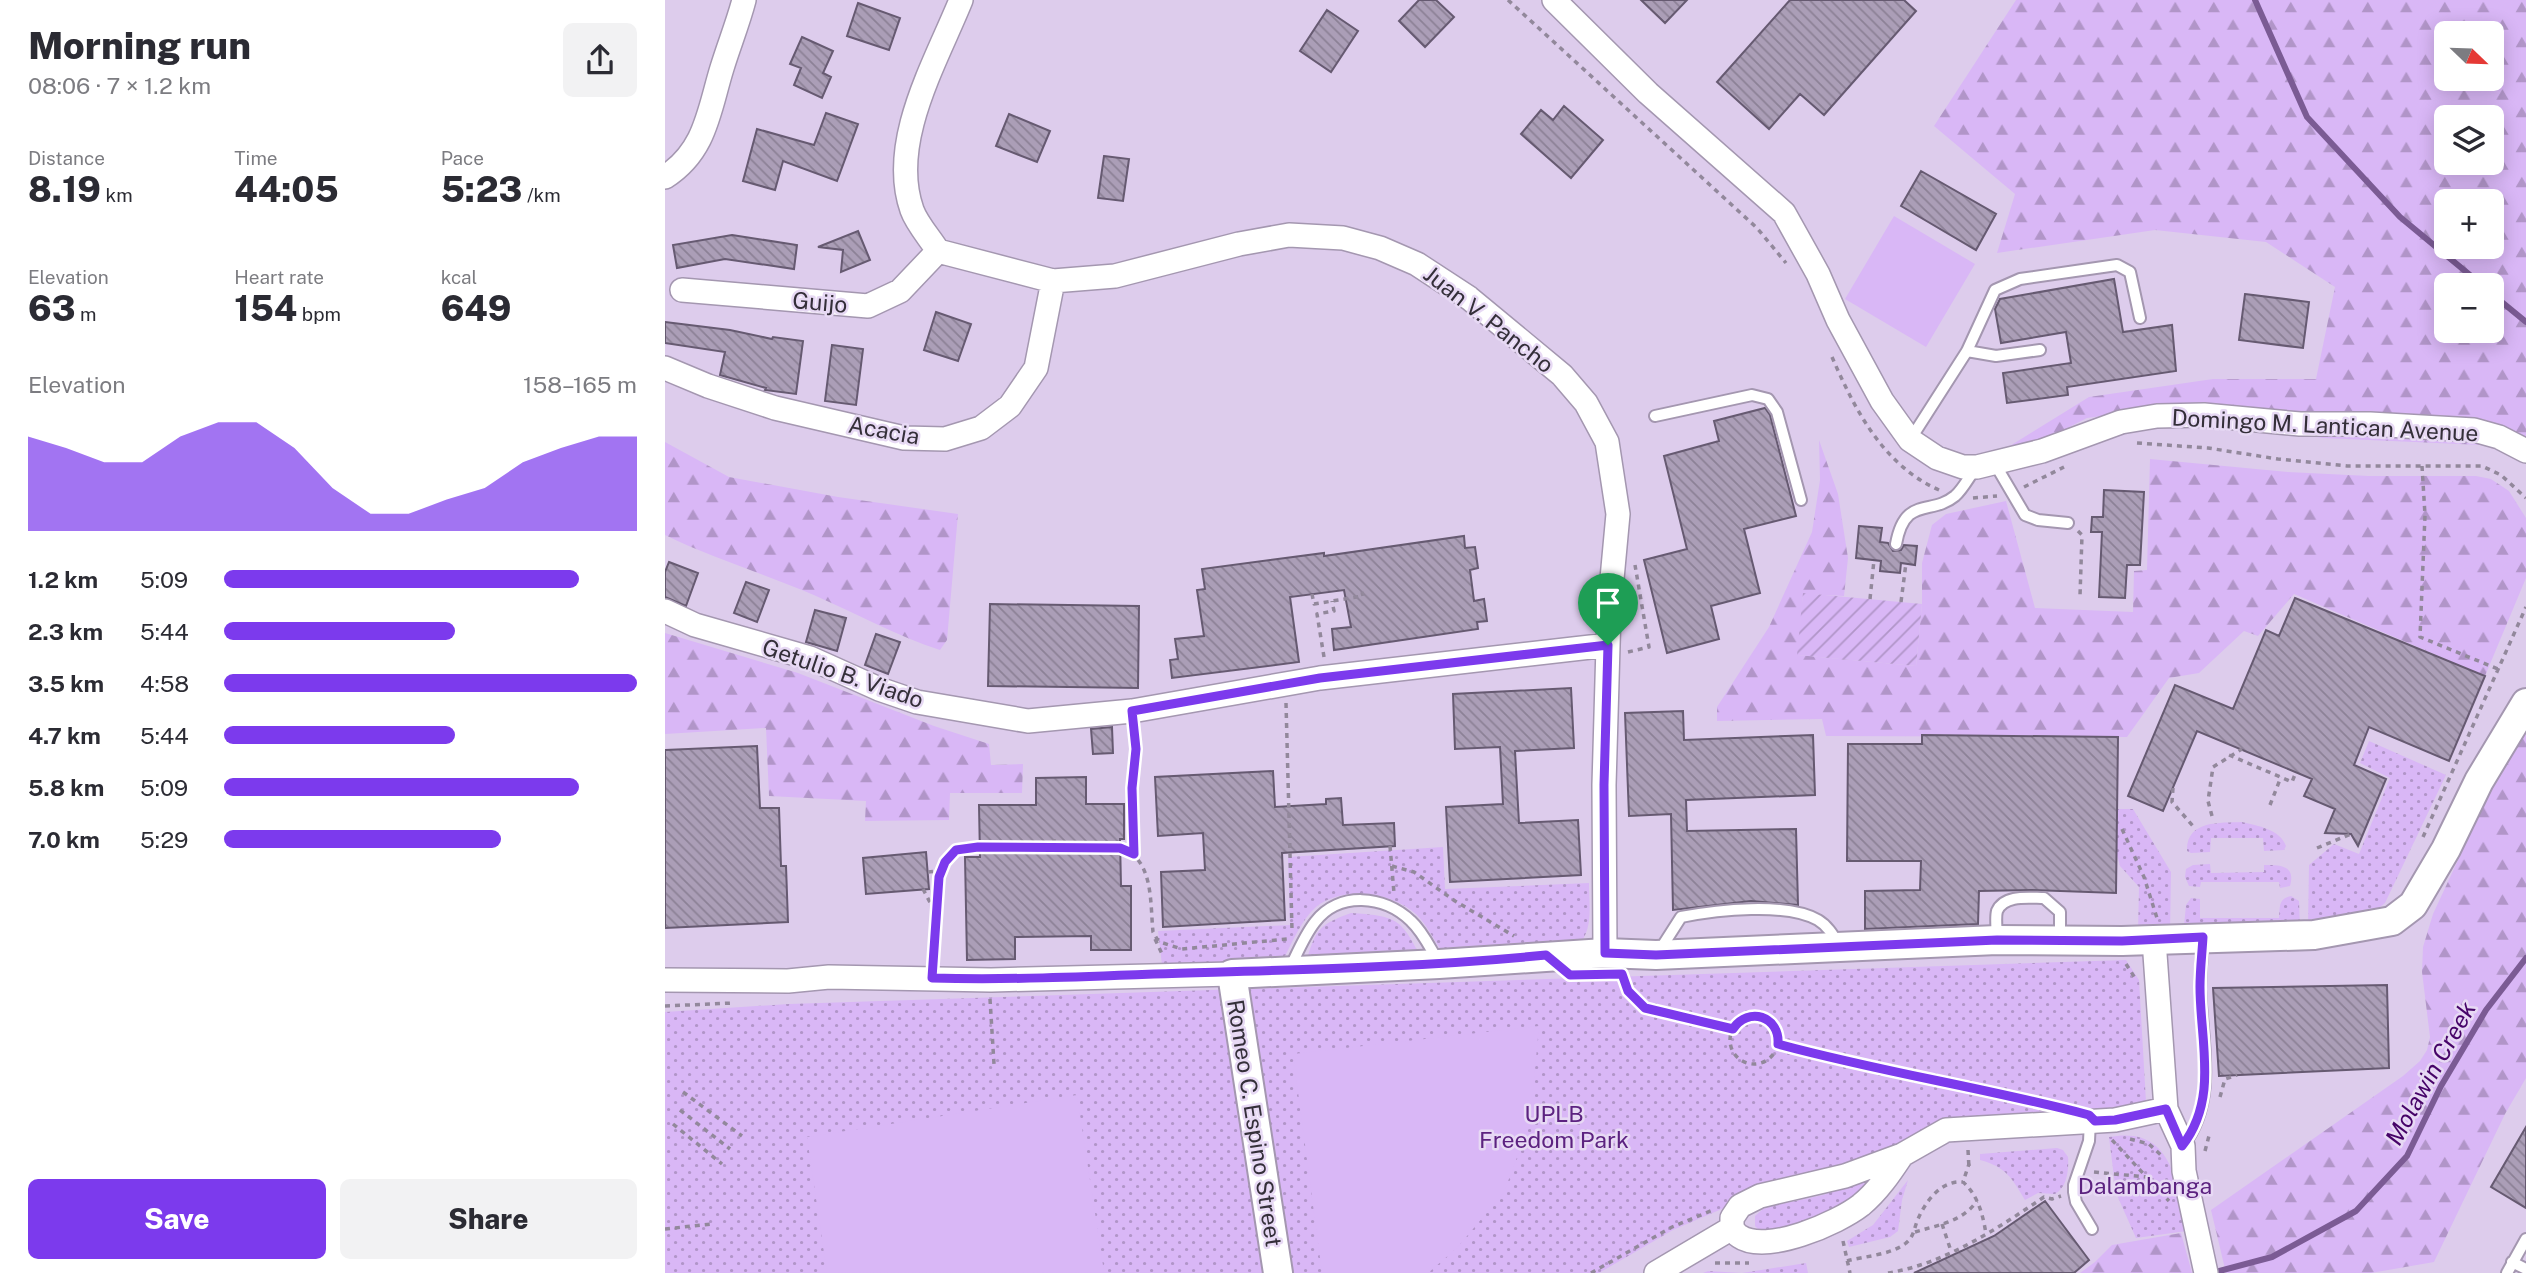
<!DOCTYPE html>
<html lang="en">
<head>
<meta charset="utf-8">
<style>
	:root { --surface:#fff; --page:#f2f2f3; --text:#2b2b33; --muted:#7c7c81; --accent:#7c3aed }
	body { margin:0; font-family:"Public Sans",sans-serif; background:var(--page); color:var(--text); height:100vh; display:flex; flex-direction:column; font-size:26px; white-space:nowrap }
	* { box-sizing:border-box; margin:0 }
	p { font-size:23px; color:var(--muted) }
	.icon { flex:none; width:38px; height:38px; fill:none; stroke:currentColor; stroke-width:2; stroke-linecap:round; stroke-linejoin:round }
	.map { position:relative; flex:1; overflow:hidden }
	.details { display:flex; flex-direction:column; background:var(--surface); width:665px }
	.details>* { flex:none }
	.needle { width:46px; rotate:113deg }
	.fabs { position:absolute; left:1769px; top:21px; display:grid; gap:14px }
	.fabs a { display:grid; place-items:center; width:70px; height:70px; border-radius:10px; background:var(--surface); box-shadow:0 4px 18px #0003; font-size:35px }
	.pin { position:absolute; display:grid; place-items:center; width:60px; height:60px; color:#fff; margin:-72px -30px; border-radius:50% 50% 50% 0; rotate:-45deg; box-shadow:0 0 7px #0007 }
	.pin .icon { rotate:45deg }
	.round { display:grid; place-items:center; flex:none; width:74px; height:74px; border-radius:10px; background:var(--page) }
	.overview { display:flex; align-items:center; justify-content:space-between; height:119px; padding:0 28px }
	h1 { font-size:38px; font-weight:800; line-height:52px }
	.metrics { display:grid; grid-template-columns:repeat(3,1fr); gap:10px; height:119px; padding:7px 28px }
	.metrics div { display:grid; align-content:center }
	.metrics b { font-size:35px; font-weight:800 }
	.metrics small { font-size:19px; font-weight:400 }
	.metrics p { font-size:19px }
	.chart { height:196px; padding:14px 28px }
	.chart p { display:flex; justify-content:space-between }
	.chart svg { width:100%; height:126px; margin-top:7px; fill:var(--accent); opacity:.7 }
	.button { display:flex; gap:14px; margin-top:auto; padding:14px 28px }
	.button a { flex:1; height:80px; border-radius:10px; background:var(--accent); color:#fff; font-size:28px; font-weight:800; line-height:80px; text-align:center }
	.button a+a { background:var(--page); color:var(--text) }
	ul { padding:0 28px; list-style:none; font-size:23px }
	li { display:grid; grid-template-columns:112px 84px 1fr; align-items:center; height:52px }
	li i { height:18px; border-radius:9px; background:var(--accent) }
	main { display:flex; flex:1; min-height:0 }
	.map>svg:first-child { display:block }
	.built { fill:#ddccec; fill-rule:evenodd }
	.grass { fill:url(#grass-dots) }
	.forest { fill:url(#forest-firs); fill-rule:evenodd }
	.garden { fill:url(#garden-furrows) }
	.pitch { fill:#d9b7f6 }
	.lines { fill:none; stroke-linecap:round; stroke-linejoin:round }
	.stream { stroke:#7b5b94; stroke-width:6 }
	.building { fill:url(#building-back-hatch); stroke:#665a71; stroke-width:2 }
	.service-casing { stroke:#a497b0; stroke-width:14 }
	.minor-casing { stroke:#a497b0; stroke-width:26 }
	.tertiary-casing { stroke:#a497b0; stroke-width:32 }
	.path { stroke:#92889b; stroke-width:3.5; stroke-dasharray:5 5; stroke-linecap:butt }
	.service { stroke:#fff; stroke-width:10 }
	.minor { stroke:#fff; stroke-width:23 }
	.tertiary { stroke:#fff; stroke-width:28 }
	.route-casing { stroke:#fff; stroke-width:14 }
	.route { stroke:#7c3aed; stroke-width:9 }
	.labels { text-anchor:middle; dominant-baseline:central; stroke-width:5; stroke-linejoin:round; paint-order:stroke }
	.street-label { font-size:23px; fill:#342f39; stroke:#e7d9f4 }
	.park-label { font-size:23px; fill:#5c2280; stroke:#e7d9f4 }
	.water-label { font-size:24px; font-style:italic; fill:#460368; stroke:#e7d9f4 }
</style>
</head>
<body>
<main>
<section class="details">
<div class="overview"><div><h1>Morning run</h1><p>08:06 · 7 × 1.2 km</p></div><a class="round"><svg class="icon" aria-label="share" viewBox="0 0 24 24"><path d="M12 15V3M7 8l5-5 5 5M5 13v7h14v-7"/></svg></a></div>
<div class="metrics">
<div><p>Distance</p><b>8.19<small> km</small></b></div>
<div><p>Time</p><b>44:05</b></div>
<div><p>Pace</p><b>5:23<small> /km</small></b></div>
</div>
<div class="metrics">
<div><p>Elevation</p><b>63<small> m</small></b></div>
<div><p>Heart rate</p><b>154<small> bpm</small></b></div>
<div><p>kcal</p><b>649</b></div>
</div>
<div class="chart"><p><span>Elevation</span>158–165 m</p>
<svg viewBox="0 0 160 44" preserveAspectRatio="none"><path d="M0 44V11L10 15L20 20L30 20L40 11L50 6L60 6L70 15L80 29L90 38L100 38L110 33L120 29L130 20L140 15L150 11L160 11V44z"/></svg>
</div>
<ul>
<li><b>1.2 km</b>5:09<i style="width:86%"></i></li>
<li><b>2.3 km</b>5:44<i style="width:56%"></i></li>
<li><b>3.5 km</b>4:58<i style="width:100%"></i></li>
<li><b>4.7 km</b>5:44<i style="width:56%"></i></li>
<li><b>5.8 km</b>5:09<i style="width:86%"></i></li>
<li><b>7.0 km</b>5:29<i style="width:67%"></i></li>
</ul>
<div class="button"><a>Save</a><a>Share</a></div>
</section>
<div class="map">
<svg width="1861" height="1273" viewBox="0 0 1861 1273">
	<defs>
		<pattern id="grass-dots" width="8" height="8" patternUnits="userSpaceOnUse" patternTransform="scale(1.75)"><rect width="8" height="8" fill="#d9b7f6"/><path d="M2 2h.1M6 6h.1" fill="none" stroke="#b195c8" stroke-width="1.8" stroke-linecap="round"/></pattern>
		<pattern id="forest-firs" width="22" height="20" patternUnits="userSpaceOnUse" patternTransform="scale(1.75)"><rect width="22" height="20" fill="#d9b7f6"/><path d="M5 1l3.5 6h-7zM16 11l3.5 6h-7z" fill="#b195c8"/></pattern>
		<pattern id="garden-furrows" width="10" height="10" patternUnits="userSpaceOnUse" patternTransform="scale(1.75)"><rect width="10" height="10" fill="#d9b7f6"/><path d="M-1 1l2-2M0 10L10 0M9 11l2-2" fill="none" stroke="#b195c8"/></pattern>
		<pattern id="building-back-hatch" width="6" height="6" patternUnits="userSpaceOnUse" patternTransform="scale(1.75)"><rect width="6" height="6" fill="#ab9eb7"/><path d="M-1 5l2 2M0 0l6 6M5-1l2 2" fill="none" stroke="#8c8196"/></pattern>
	</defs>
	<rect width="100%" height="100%" fill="#e7d9f4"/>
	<path class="built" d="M0,0H1525L1782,163H1861V1273H0ZM1782,201H1827V247H1782ZM1782,285H1827V331H1782Z"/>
	<path class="grass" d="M1704,741L1781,775L1720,903L1702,917L1643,926L1644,865L1669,844L1694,854L1725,778L1695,763Z
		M1452,809H1468L1506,872L1505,935L1473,933L1474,887L1455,866L1452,855Z
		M1577,822C1593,826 1615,829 1621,846L1619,850L1599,851L1598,838H1546L1545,852L1526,853L1522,851C1521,820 1555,823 1577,822Z
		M778,847L780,889L924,883C924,906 929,930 912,947L780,955C770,943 763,926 752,915C728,892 678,885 651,907C637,919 628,941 619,958L497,965L493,931L625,925L623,857Z
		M1545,864L1546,873L1599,872V865C1615,865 1631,865 1625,886L1615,888L1614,882H1536L1535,887L1524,886L1520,877L1521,869L1528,865Z
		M1626,896L1634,901L1635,928L1519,926L1521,905L1526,898L1535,899V918H1614C1615,907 1613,899 1626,896Z
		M686,913C729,916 736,917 755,956L642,959C651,928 656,924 686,913Z
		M1461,960L1474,980L1481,1102L1479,1108L1276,1128L1221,1161L1087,1196L1008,1230L934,1273H0V1012L124,1004Z
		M1444,1137C1509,1125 1511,1184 1522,1231L1471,1238L1451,1193Z
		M1392,1148L1398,1150L1403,1157C1404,1170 1402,1188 1390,1194L1373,1193L1360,1200C1347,1178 1341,1167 1315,1160V1154Z
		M1202,1180L1207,1181L1208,1188L1139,1224L1097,1233L1090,1226V1216L1098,1209L1107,1206L1158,1195Z
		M1243,1180L1237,1200L1233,1231L1225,1237L1184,1247L1182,1241L1208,1225Z
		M1141,1263L1143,1273H1038L1043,1271L1077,1273Z"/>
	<path class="forest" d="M1351,0H1861V460L1852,451L1817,445L1658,438L1570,425L1490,409L1422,418L1349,455L1327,457L1424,397L1548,379H1651L1670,287L1601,242L1490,230L1332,253L1350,194L1269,126ZM1782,33H1827V79H1782ZM1782,117H1827V163H1782ZM1782,201H1827V247H1782ZM1782,285H1827V331H1782Z
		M1154,440L1173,494L1183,558L1179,596L1138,594L1133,655L1251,666L1257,604V563L1267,525L1281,514L1341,501L1370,608L1468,612L1469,571L1482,570L1485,459L1623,472L1704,476H1811L1826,479L1844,491L1861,518V578L1820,676L1629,594L1593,636L1579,631L1534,673L1504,678L1462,737L1161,736L1157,719L1052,721V707L1104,627L1147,532L1155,480Z
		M0,442L64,477L173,497L293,514L282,640L275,650C232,636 192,614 151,596C101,574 49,559 0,535Z
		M0,633L133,673L269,726L324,744L326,765L358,764L357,793H285L284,820L200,821L201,801L104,796L101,728L0,734Z
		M1861,720V1078L1840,1114L1769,1262L1706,1273H1561L1546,1210L1738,1076L1755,1061L1762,1050L1765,1037L1757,972L1758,947L1768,914L1851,735Z
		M1516,1233L1527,1273H1415L1430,1262L1447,1245Z"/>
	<path class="garden" d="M1138,593L1257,604L1251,666L1132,655Z"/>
	<path class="pitch" d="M1229,216L1310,264L1261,347L1180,299Z
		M874,1026L865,1123L839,1192L792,1248L763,1273H657L628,1054Z
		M412,1095L439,1272L162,1273L142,1137Z"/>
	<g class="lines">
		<path class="stream" d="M1590,0L1642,117L1735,217L1817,285
			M1827,294L1861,322
			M1547,1273L1607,1257L1691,1211L1742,1156L1776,1086L1821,1010L1861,958"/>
	</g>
	<path class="building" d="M754,0H771L789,17L760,47L734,21Z
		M976,0H1022L1000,23Z
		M1125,0H1239L1251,11L1159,115L1135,94L1104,129L1052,82Z
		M193,3L235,18L224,50L182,36Z
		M662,10L693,31L666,72L635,51Z
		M137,37L168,51L158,73L166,77L157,98L129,85L136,68L125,64Z
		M899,106L938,140L906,178L856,134L876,110L888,120Z
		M161,113L193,124L172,181L118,161L110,190L78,181L92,129L149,145Z
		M344,114L385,131L372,162L331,146Z
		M439,156L464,159L458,201L433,198Z
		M1256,171L1331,214L1311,250L1236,206Z
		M193,231L205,260L176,272L178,250L153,247Z
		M67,235L132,245L129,269L60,259L12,268L8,245Z
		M1449,279L1458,332L1507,325L1511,371L1402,387L1403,395L1342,403L1338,373L1406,363L1401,332L1336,343L1330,309L1335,299Z
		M1580,294L1644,302L1638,348L1574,340Z
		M271,312L306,324L293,361L259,350Z
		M0,322L65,330L107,339L108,337L138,341L131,394L100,390L101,388L55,375L60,352L0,343Z
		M167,345L198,349L191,405L160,401Z
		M1100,408L1105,415L1131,516L1079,529L1095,593L1046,606L1054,639L1002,653L979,560L1022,549L999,456L1054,441L1049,421Z
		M1439,490L1479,492L1475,565H1462L1460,598L1434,597L1437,532H1426L1427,517H1438Z
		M1194,526L1217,528L1215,542L1223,543L1228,551L1236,550L1239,545L1252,546L1250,565L1236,563L1235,573L1215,571L1216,561L1191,558Z
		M799,536L800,548L810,547L813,568L805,570L809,601L819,599L822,621L812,622L813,629L669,650L667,629L686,627L679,590L625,597L634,662L507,678L505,660L513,659L510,639L539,636L532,590L540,589L537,569L659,553V556Z
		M4,562L33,573L21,606L0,597V572Z
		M81,582L104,590L92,622L69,613Z
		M1630,598L1820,676L1784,761L1704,727L1689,765L1721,779L1693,846L1686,834L1660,833L1670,809L1639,796L1647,779L1532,731L1498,811L1463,796L1510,685L1568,709L1601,630L1614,636Z
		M325,604L474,606L473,688L323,686Z
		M150,610L181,618L172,651L141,642Z
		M211,634L235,642L223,674L200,665Z
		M906,688L909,748L850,751L854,823L913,820L916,875L785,882L781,807L838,804L835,747L790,749L788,694Z
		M1018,711L1019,740L1148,735L1150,795L1021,800L1022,831L1131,829L1133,905L1086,901L1008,910L1006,814L964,816L960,713Z
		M447,727L448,753L428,754L426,729Z
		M1257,735L1453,737L1451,893L1367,890L1314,891L1313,924L1200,929V891L1255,890L1256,861H1182L1183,744H1257Z
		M92,746L95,808H114L116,866H121L123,922L0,928V750Z
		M608,771L610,807L661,804V799L676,798L678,825L729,823L730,846L617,853L620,920L498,927L496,872L540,870L538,833L493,836L490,777Z
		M421,777V804H459V839H455L456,886H466V950H426V936L350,937V959L302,960L300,857H315L314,805H371V778Z
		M261,852L264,889L201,894L198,858Z
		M1722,985L1724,1068L1554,1076L1548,988Z
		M1861,1127V1208L1826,1187Z
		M1380,1201L1424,1260L1409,1273H1249L1329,1236Z"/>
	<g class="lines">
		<g class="service-casing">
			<path id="service" d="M1302,351L1331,356L1375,350
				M990,416L1087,395L1103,399L1112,412L1136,500
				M1245,440L1302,351L1330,290L1355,279L1452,265L1465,272L1475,318
				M1330,464L1360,515L1373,520L1403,523
				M1231,544C1240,495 1266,516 1290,496C1298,489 1304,477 1310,469
				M1332,939C1332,931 1330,918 1332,911C1339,894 1365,898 1379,898L1395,912V940
				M993,953L1016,917C1052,910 1121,902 1153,920C1163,926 1168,935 1174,945
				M624,970C632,954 639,936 650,922C674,891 719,895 746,921C758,932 765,948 773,961
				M1425,1121L1424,1141L1409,1185V1192L1411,1202L1427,1229
				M1518,1146C1553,1100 1537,1042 1535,989C1535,973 1537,956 1538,940
				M1847,1262L1861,1269
				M1842,1273L1861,1239"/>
		</g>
		<g class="minor-casing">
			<path id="minor" d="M296,0C271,62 223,142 247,210C252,224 265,238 273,251L388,281L450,276L574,244L624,235L678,238L715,248L752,264L804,298L897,375L921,403L942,442L953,514L944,611L939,785L940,953
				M889,0L983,93L1119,213L1153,274L1173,320L1217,401L1245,440L1272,458L1298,467H1312L1377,451L1456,422L1492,416L1539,415L1635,424H1705L1809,430L1834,437L1861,451
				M0,177C41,151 44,110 57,68C64,45 73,23 79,0
				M17,290L203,306L235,291L273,251
				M0,368L43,386L110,408L239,438L280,439L316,428L345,406L371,368L388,281
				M0,611L30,625L145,658L214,689L252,702L363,721L467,711L655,678L943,645
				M1489,940L1501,1109L1518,1146L1519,1171L1541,1273
				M0,980L123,981L164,977L326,980L567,974
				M1237,1155C1225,1173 1213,1191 1196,1205C1173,1223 1101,1255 1074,1236C1071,1234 1069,1231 1067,1228V1218L1075,1206L1095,1196L1180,1176L1237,1155L1281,1130L1450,1120L1501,1109
				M991,1273L1067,1228"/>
		</g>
		<g class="tertiary-casing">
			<path id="tertiary" d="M613,1273L567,974L774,964L940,953L991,955L1332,940L1457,941L1649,935L1727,921L1748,905L1781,849L1814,781L1861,703"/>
		</g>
		<path class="path" d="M843,0L1092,228L1121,263
			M1167,357C1190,410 1218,465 1274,490
			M1472,443L1543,448L1613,459L1682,466H1817L1836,475L1861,498
			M1757,466L1760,515L1755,637L1833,669
			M1359,487L1399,467
			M1308,498L1332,496
			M1413,531L1417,535L1415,596
			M647,594L649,604L698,596L697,592
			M1205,599L1209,560
			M1236,602L1241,563
			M963,652L984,647L970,565
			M659,657L652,614L669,611L667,601
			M621,703L627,930
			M469,730L471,749L467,788L469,854
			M1564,755L1627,782L1631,772
			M1508,788L1507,802L1528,826
			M1605,805L1616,777
			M1547,816L1543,801L1548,767L1577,749
			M1457,829L1479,877L1492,918
			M1758,837L1861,607
			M389,839V847
			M725,846L729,893
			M1652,848L1686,834
			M727,866L749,872L790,901L849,936
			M263,872L276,871
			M258,889L270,912
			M490,939L497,954
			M268,959C270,932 266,855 298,848H455C489,858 485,903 488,932L492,939L498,943L517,949L622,939
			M1461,964L1470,978
			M957,975L963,991L980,1008L1068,1029
			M325,999L329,1064
			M0,1006L68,1003
			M1065 1040a24 24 0 1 1 48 0a24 24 0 1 1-48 0Z
			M1113,1044L1168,1059L1374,1102
			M18,1092L77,1136
			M1555,1097L1560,1079L1572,1075
			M15,1110L65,1149
			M8,1124L57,1164
			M1465,1139L1484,1144L1497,1156
			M1447,1140L1504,1201
			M1303,1150L1304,1168V1164L1298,1182C1313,1195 1318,1215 1321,1234
			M1540,1151L1545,1132
			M1429,1172L1481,1177
			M1277,1224L1286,1251
			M0,1229L46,1224
			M1250,1232C1273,1225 1297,1222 1312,1201
			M1178,1241L1185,1273
			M1182,1261C1200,1256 1226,1255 1241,1243C1249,1237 1249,1228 1253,1219C1261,1201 1276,1180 1298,1182
			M1050,1263H1084
			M926,1273L1007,1227L1048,1210
			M1223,1273C1279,1264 1332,1229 1379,1197L1387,1199L1396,1196"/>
		<use href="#service" class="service"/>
		<use href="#minor" class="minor"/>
		<use href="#tertiary" class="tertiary"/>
	</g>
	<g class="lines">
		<g class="route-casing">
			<path id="route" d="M943,645L939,785L940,953L991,955L1332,940L1457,941L1538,937C1537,954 1535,970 1535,987C1535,1041 1554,1099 1517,1146L1501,1109L1450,1120L1430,1121L1424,1115C1321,1088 1216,1072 1113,1044C1115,1016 1083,1006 1068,1029L980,1008L963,991L957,974L905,975L881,955C751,968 620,970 489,974C415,977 341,980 267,978L274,877L280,862L291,850L313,847L455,848L469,854L467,788L471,749L467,711L655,678Z"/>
		</g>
		<use href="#route" class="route"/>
	</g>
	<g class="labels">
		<g class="street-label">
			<text transform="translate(155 302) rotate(5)">Guijo</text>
			<text transform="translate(824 319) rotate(38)">Juan V. Pancho</text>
			<text transform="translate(1660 425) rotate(3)">Domingo M. Lantican Avenue</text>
			<text transform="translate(219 430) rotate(10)">Acacia</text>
			<text transform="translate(178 673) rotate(19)">Getulio B. Viado</text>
			<text transform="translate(590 1123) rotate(81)">Romeo C. Espino Street</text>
		</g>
		<g class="park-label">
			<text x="889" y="1113">UPLB<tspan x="889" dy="26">Freedom Park</tspan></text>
			<text x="1480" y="1185">Dalambanga</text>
		</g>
		<g class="water-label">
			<text transform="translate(1765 1073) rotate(-61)">Molawin Creek</text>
		</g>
	</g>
</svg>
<div class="fabs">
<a><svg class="needle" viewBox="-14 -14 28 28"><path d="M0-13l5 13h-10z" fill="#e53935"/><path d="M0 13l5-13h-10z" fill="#7c7c81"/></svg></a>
<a><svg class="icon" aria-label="layers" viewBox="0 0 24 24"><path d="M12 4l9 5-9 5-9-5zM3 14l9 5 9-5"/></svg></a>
<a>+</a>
<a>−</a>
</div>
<div class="pin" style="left:943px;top:645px;background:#1e9e55"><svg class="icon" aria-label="arrive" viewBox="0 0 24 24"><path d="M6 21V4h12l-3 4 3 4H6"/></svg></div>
</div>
</main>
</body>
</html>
